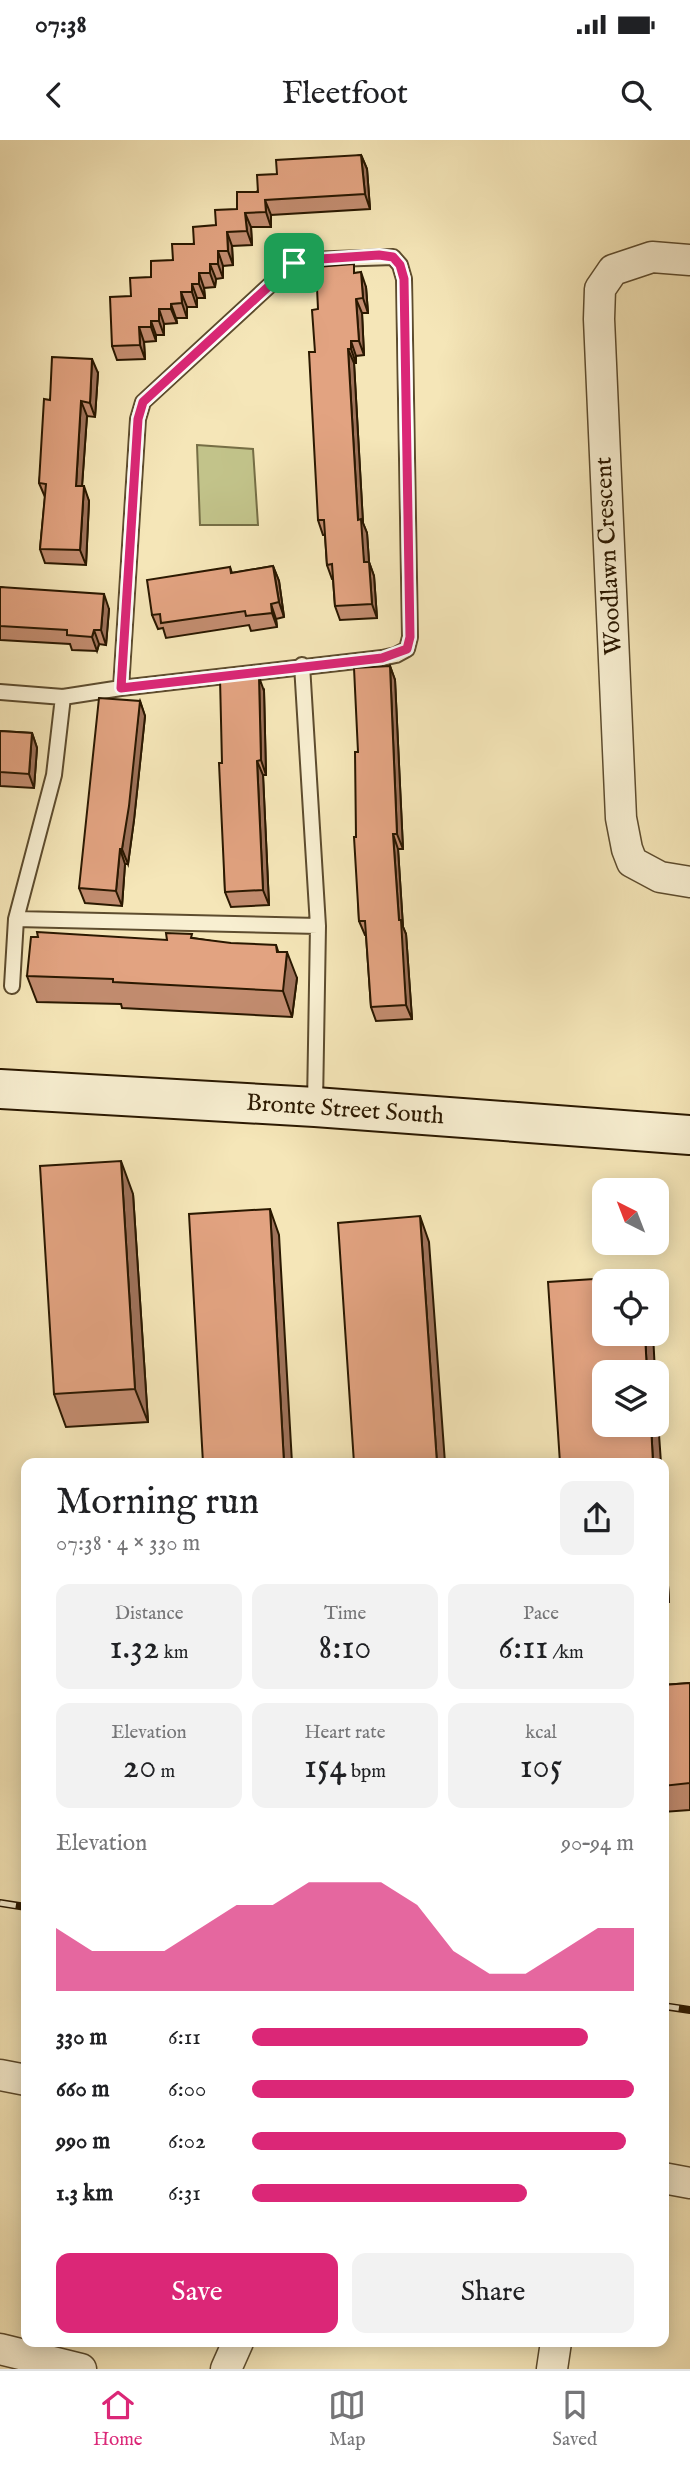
<!DOCTYPE html>
<html lang="en">
<head>
<meta charset="utf-8">
<style>
	:root { --surface:#fff; --page:#f2f2f2; --text:#202124; --muted:#757577; --line:#e0e0e0; --accent:#db2777 }
	body { margin:0; font-family:"IM FELL English",serif; background:var(--page); color:var(--text); height:100vh; display:flex; flex-direction:column; font-size:26px; white-space:nowrap }
	* { box-sizing:border-box; margin:0 }
	p { font-size:23px; color:var(--muted) }
	.icon { flex:none; width:38px; height:38px; fill:none; stroke:currentColor; stroke-width:2; stroke-linecap:round; stroke-linejoin:round }
	.map { position:relative; flex:1; overflow:hidden }
	.drawer { position:absolute; left:21px; top:1318px; width:648px; height:889px; display:flex; flex-direction:column; background:var(--surface); border-radius:14px; box-shadow:0 4px 18px #0003 }
	.drawer>* { flex:none }
	.needle { width:46px; rotate:318deg }
	.tools { position:absolute; left:592px; top:1038px; display:grid; gap:14px }
	.tools a { display:grid; place-items:center; width:77px; height:77px; border-radius:14px; background:var(--surface); box-shadow:0 4px 18px #0003; font-size:35px }
	.pin { position:absolute; display:grid; place-items:center; width:60px; height:60px; color:#fff; margin:-30px; border-radius:14px; box-shadow:0 4px 10px #0006 }
	.round { display:grid; place-items:center; flex:none; width:74px; height:74px; border-radius:14px; background:var(--page) }
	.head { display:flex; align-items:center; justify-content:space-between; height:119px; padding:0 35px }
	h1 { font-size:38px; font-weight:600; line-height:52px }
	.metrics { display:grid; grid-template-columns:repeat(3,1fr); gap:10px; height:119px; padding:7px 35px }
	.metrics div { display:grid; align-content:center; border-radius:14px; background:var(--page); text-align:center }
	.metrics b { font-size:35px; font-weight:600 }
	.metrics small { font-size:19px; font-weight:400 }
	.metrics p { font-size:19px }
	.chart { height:196px; padding:14px 35px }
	.chart p { display:flex; justify-content:space-between }
	.chart svg { width:100%; height:126px; margin-top:7px; fill:var(--accent); opacity:.7 }
	.primary-button { display:flex; gap:14px; margin-top:auto; padding:14px 35px }
	.primary-button a { flex:1; height:80px; border-radius:14px; background:var(--accent); color:#fff; font-size:28px; font-weight:600; line-height:80px; text-align:center }
	.primary-button a+a { background:var(--page); color:var(--text) }
	ul { padding:0 35px; list-style:none; font-size:23px }
	li { display:grid; grid-template-columns:112px 84px 1fr; align-items:center; height:52px }
	li i { height:18px; border-radius:9px; background:var(--accent) }
	.status { display:flex; justify-content:space-between; align-items:center; height:49px; padding:0 35px; background:var(--surface); direction:ltr }
	.status svg { height:19px; fill:currentColor }
	header { display:flex; justify-content:space-between; align-items:center; height:91px; padding:0 35px; background:var(--surface); font-size:32px; font-weight:600 }
	.dock { display:flex; justify-content:space-around; align-items:center; height:98px; border-top:2px solid var(--line); background:var(--surface); font-size:19px; color:var(--muted) }
	.dock a { display:grid; justify-items:center; gap:4px }
	.dock .active { color:var(--accent) }
	.map>svg:first-child { display:block }
	.green { fill:#c2c38a; stroke:#766e45; stroke-width:2 }
	.lines { fill:none; stroke-linecap:round; stroke-linejoin:round }
	.service-casing { stroke:#5d4c2e; stroke-width:18 }
	.minor-casing { stroke:#5d4c2e; stroke-width:33 }
	.secondary-casing { stroke:#2a1800; stroke-width:42 }
	.service { stroke:#f8efd1; stroke-width:14 }
	.minor { stroke:#f8efd1; stroke-width:30 }
	.secondary { stroke:#f8efd1; stroke-width:38 }
	.rail-casing { stroke:#2a1800; stroke-width:8 }
	.rail { stroke:#f8efd1; stroke-width:5; stroke-dasharray:16; stroke-linecap:butt }
	.wall { fill:#c28c6f; stroke:#2a1800; stroke-width:2 }
	.shaded-wall { fill:#9e725a; stroke:#2a1800; stroke-width:2 }
	.building { fill:#e2a381; stroke:#2a1800; stroke-width:2 }
	.route-casing { stroke:#fff; stroke-width:14 }
	.route { stroke:#db2777; stroke-width:9 }
	.labels { text-anchor:middle; dominant-baseline:central; stroke-width:6; stroke-linejoin:round; paint-order:stroke }
	.street-label { font-size:24px; fill:#2a1800; stroke:#f8efd1 }
</style>
</head>
<body>
<div class="status"><b>07:38</b><svg viewBox="0 0 49 12"><path d="M0 12V9h3v3zM5 12V6h3v6zM10 12V3h3v9zM15 12V0h3v12zM26 1h20v11H26zM47 4h2v5h-2z"/></svg></div>
<header><svg class="icon" aria-label="back" viewBox="0 0 24 24"><path d="M15 5l-7 7 7 7"/></svg>Fleetfoot<svg class="icon" aria-label="search" viewBox="0 0 24 24"><circle cx="10" cy="10" r="6"/><path d="M15 15l6 6"/></svg></header>
<div class="map">
<svg width="690" height="2229" viewBox="0 0 690 2229">
	<rect width="100%" height="100%" fill="#f5e6b8"/>
	<filter id="stains"><feTurbulence type="fractalNoise" baseFrequency=".00286" numOctaves="4"/><feColorMatrix values="0 0 0 0 .2 0 0 0 0 .09 0 0 0 0 .02 0 0 0 .5 -.17"/></filter>
	<radialGradient id="worn" r=".72"><stop offset=".6" stop-color="#630" stop-opacity="0"/><stop offset="1" stop-color="#630" stop-opacity=".3"/></radialGradient>
	<path class="green" d="M197,305L253,309L258,385H200Z"/>
	<g class="lines">
		<g class="service-casing">
			<path id="service" d="M302,525L318,786L315,964
				M0,552L63,557L121,548L382,518L396,515L407,509L410,497L404,139L400,125L393,117L305,120L294,123L143,262L138,279L121,548
				M16,779L318,786
				M12,846L16,779L54,635L63,557"/>
		</g>
		<g class="minor-casing">
			<path id="minor" d="M690,120L652,117L613,130L600,149L599,179L621,678L627,709L632,722L660,737L690,742
				M0,1935L26,1940
				M663,2038L690,2043
				M0,2209L81,2229
				M226,2229L238,2202
				M552,2229L556,2202"/>
		</g>
		<g class="secondary-casing">
			<path id="secondary" d="M0,949L315,967L690,995"/>
		</g>
		<use href="#service" class="service"/>
		<use href="#minor" class="minor"/>
		<use href="#secondary" class="secondary"/>
		<g class="rail-casing">
			<path id="rail" d="M0,1763L26,1767
				M663,1866L690,1870"/>
		</g>
		<use href="#rail" class="rail"/>
	</g>
	<path class="wall" d="M361,15L367,29L370,69L271,75V87H251L252,105L232,106L233,125L223,126V138L216,139L215,147L204,148L205,158H197V167H187V178H176L177,183L164,184V195H156V201L144,202L145,219L117,220L112,206L131,156L151,137L237,69L277,34Z
		M357,133L366,147L368,173H362L364,215L356,216V223H354L363,383L367,393L369,422L374,436L377,478L340,480L335,466L333,439H332L327,425L325,395H323L318,380V169Z
		M98,233L95,277L87,276L82,346L89,361L86,425L45,423L40,409L45,357L39,343L50,260Z
		M273,426L279,441L284,477L276,479L277,487L251,491L249,485L166,498L163,488L158,489L152,475L230,427L232,433Z
		M0,447L109,469L106,505L99,504L97,511L72,510L70,504L0,500Z
		M390,526L395,540L403,709H398L403,787L406,794L412,879L376,881L371,867L366,795H365L359,781L356,697L358,612Z
		M264,551L266,635H263L269,765L231,767L225,752L222,623Z
		M140,561L145,576L134,680L128,724H125L122,766L85,763L79,748Z
		M0,591L32,593L37,608L34,648L0,646Z
		M193,798L278,812L297,838L292,877L122,868L121,864L37,862L27,836L167,800Z
		M133,1054L148,1282L66,1287L54,1254Z
		M663,1362L669,1462H663Z
		M690,1543V1670L663,1672V1545Z"/>
	<path class="shaded-wall" d="M361,15L367,29L370,69L365,54Z
		M265,60L271,75V87L266,72Z
		M245,73L251,87L252,105L247,91Z
		M227,92L232,106L233,125L228,111Z
		M218,111L223,126V138L218,124Z
		M210,124L216,139L215,147L210,133Z
		M361,132L366,147L368,173L363,158Z
		M199,133L204,148L205,158L199,144Z
		M192,144L197,158V167L192,152Z
		M181,152L187,167V178L182,163Z
		M356,159L362,173L364,215L359,201Z
		M171,164L176,178L177,183L171,169Z
		M159,169L164,184V195L159,181Z
		M151,181L156,195V201L151,187Z
		M139,187L144,202L145,219L140,205Z
		M351,201L356,216V223L351,209Z
		M348,209L354,223L363,383L367,393L370,436L364,422L358,380Z
		M92,219L98,233L95,277L90,263Z
		M81,261L87,276L81,360L76,346Z
		M84,346L89,361L86,425L80,410Z
		M369,422L374,436L377,478L372,464Z
		M273,426L279,441L284,477L279,462Z
		M104,454L109,469L106,505L101,490Z
		M271,464L276,479L277,487L272,473Z
		M94,490L99,504L97,511L92,497Z
		M390,526L395,540L403,709L397,694Z
		M259,537L264,551L266,635L261,620Z
		M140,561L145,576L134,680L128,724L122,709Z
		M32,593L37,608L34,648L29,634Z
		M257,621L263,635L269,765L263,750Z
		M393,694L398,709L403,787L406,794L412,879L406,865L399,780Z
		M120,709L125,724L122,766L116,751Z
		M276,805L285,832L287,812L297,838L292,877L283,851Z
		M121,1021L133,1054L148,1282L135,1249Z
		M270,1069L279,1095L292,1323H284Z
		M420,1076L429,1102L445,1323H437Z
		M645,1194H653L655,1232H647Z
		M656,1251L661,1323H653L651,1284H656Z
		M663,1362L669,1462L663,1445Z"/>
	<path class="building" d="M361,15L365,54L265,60L266,72L245,73L247,91L227,92L228,111H218V124H210V133H199V144H192V152H181L182,163L171,164V169H159V181H151V187H139L140,205L112,206L110,157L131,156L130,138L151,137V121L173,120L172,104H194L193,87L216,85L215,70L237,69V52H258L257,35L277,34L276,20Z
		M354,124V133L361,132L363,158L356,159L359,201H351V209H348L358,380L361,379L364,422H369L372,464L335,466L332,424L327,425L324,380H318L309,212H315L312,170L318,169L316,127Z
		M52,217L92,219L90,263L81,261L76,346H84L80,410L40,409L46,344L39,343L44,259L50,260Z
		M273,426L279,462L271,464L272,473L246,476L245,471L161,483L160,474L152,475L147,440L230,427L231,433Z
		M0,447L104,454L101,490H94L92,497L67,495V490L0,486Z
		M390,526L397,694H393L399,780H401L406,865L371,867L365,781H359L354,697H356L355,612H358L354,528Z
		M259,537L261,620L257,621L263,750L225,752L219,623H222L220,538Z
		M99,558L140,561L129,666L122,709H120L116,751L79,748Z
		M0,591L32,593L29,634L0,632Z
		M37,792L167,800L166,793L192,794L191,798L231,803L276,805L277,812H287L283,851L113,842V839L27,836L31,797H38Z
		M121,1021L135,1249L54,1254L40,1026Z
		M270,1069L284,1323H203L189,1074Z
		M420,1076L437,1323H354L338,1083Z
		M641,1136L642,1141H604V1194H645L647,1232H604V1284H651L653,1323H560L548,1142Z
		M690,1543V1643L663,1646V1545Z"/>
	<g class="lines">
		<g class="route-casing">
			<path id="route" d="M379,115L393,117L400,125L404,139L410,497L407,509L382,518L121,548L138,279L143,262L294,123L305,120Z"/>
		</g>
		<use href="#route" class="route"/>
	</g>
	<g class="labels">
		<g class="street-label">
			<text transform="translate(609 416) rotate(-93)">Woodlawn Crescent</text>
			<text transform="translate(345 970) rotate(4)">Bronte Street South</text>
		</g>
	</g>
	<rect width="100%" height="100%" filter="url(#stains)"/>
	<rect width="100%" height="100%" fill="url(#worn)"/>
</svg>
<div class="tools">
<a><svg class="needle" viewBox="-14 -14 28 28"><path d="M0-13l5 13h-10z" fill="#e53935"/><path d="M0 13l5-13h-10z" fill="#757577"/></svg></a>
<a><svg class="icon" aria-label="locate" viewBox="0 0 24 24"><circle cx="12" cy="12" r="6"/><path d="M12 2v4M12 18v4M2 12h4M18 12h4"/></svg></a>
<a><svg class="icon" aria-label="layers" viewBox="0 0 24 24"><path d="M12 4l9 5-9 5-9-5zM3 14l9 5 9-5"/></svg></a>
</div>
<div class="pin" style="left:294px;top:123px;background:#1e9e55"><svg class="icon" aria-label="arrive" viewBox="0 0 24 24"><path d="M6 21V4h12l-3 4 3 4H6"/></svg></div>
<section class="drawer">
<div class="head"><div><h1>Morning run</h1><p>07:38 · 4 × 330 m</p></div><a class="round"><svg class="icon" aria-label="share" viewBox="0 0 24 24"><path d="M12 15V3M7 8l5-5 5 5M5 13v7h14v-7"/></svg></a></div>
<div class="metrics">
<div><p>Distance</p><b>1.32<small> km</small></b></div>
<div><p>Time</p><b>8:10</b></div>
<div><p>Pace</p><b>6:11<small> /km</small></b></div>
</div>
<div class="metrics">
<div><p>Elevation</p><b>20<small> m</small></b></div>
<div><p>Heart rate</p><b>154<small> bpm</small></b></div>
<div><p>kcal</p><b>105</b></div>
</div>
<div class="chart"><p><span>Elevation</span>90–94 m</p>
<svg viewBox="0 0 160 44" preserveAspectRatio="none"><path d="M0 44V22L10 30L20 30L30 30L40 22L50 14L60 14L70 6L80 6L90 6L100 14L110 30L120 38L130 38L140 30L150 22L160 22V44z"/></svg>
</div>
<ul>
<li><b>330 m</b>6:11<i style="width:88%"></i></li>
<li><b>660 m</b>6:00<i style="width:100%"></i></li>
<li><b>990 m</b>6:02<i style="width:98%"></i></li>
<li><b>1.3 km</b>6:31<i style="width:72%"></i></li>
</ul>
<div class="primary-button"><a>Save</a><a>Share</a></div>
</section>
</div>
<nav class="dock">
<a class="active"><svg class="icon" aria-label="home" viewBox="0 0 24 24"><path d="M3 11l9-7 9 7M6 9v11h12V9"/></svg>Home</a>
<a><svg class="icon" aria-label="map" viewBox="0 0 24 24"><path d="M3 6l6-2 6 2 6-2v14l-6 2-6-2-6 2zM9 4v14M15 6v14"/></svg>Map</a>
<a><svg class="icon" aria-label="saved" viewBox="0 0 24 24"><path d="M7 4h10v16l-5-4-5 4z"/></svg>Saved</a>
</nav>
</body>
</html>
